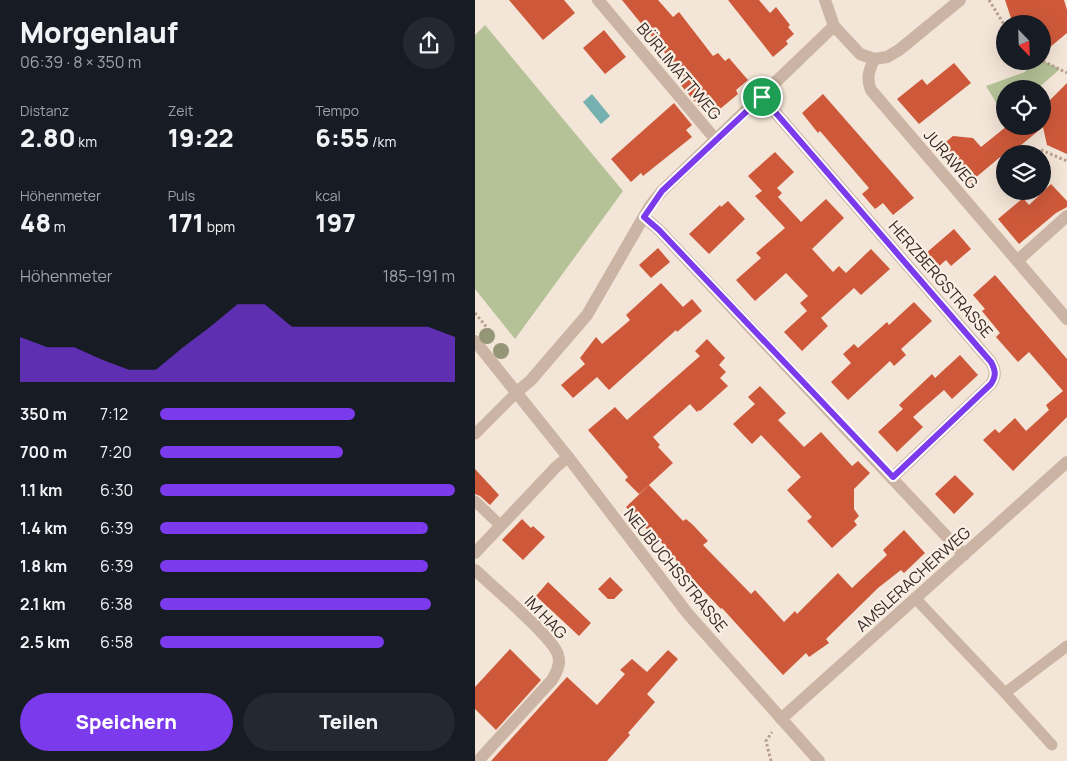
<!DOCTYPE html>
<html lang="de">
<head>
<meta charset="utf-8">
<style>
	:root { --surface:#171b24; --page:#242831; --text:#f1f3f6; --muted:#9ea1a6; --accent:#7c3aed }
	body { margin:0; font-family:Manrope,sans-serif; background:var(--page); color:var(--text); height:100vh; display:flex; flex-direction:column; font-size:19px; white-space:nowrap }
	* { box-sizing:border-box; margin:0 }
	p { font-size:16px; color:var(--muted) }
	.icon { flex:none; width:28px; height:28px; fill:none; stroke:currentColor; stroke-width:2; stroke-linecap:round; stroke-linejoin:round }
	.map { position:relative; flex:1; overflow:hidden }
	.panel { display:flex; flex-direction:column; background:var(--surface); width:475px }
	.panel>* { flex:none }
	.needle { width:32px; rotate:157deg }
	.controls { position:absolute; left:521px; top:15px; display:grid; gap:10px }
	.controls a { display:grid; place-items:center; width:55px; height:55px; border-radius:50%; background:var(--surface); box-shadow:0 5px 20px #0002; font-size:25px }
	.pin { position:absolute; display:grid; place-items:center; width:42px; height:42px; color:#fff; margin:-21px; border:2px solid #fff; border-radius:50%; box-shadow:0 1px 5px #0007 }
	.round { display:grid; place-items:center; flex:none; width:52px; height:52px; border-radius:26px; background:var(--page) }
	.summary { display:flex; align-items:center; justify-content:space-between; height:85px; padding:0 20px }
	h1 { font-size:28px; font-weight:800; line-height:38px }
	.stats { display:grid; grid-template-columns:repeat(3,1fr); gap:8px; height:85px; padding:5px 20px }
	.stats div { display:grid; align-content:center }
	.stats b { font-size:25px; font-weight:800 }
	.stats small { font-size:14px; font-weight:400 }
	.stats p { font-size:14px }
	.chart { height:140px; padding:10px 20px }
	.chart p { display:flex; justify-content:space-between }
	.chart svg { width:100%; height:90px; margin-top:5px; fill:var(--accent); opacity:.7 }
	.primary-button { display:flex; gap:10px; margin-top:auto; padding:10px 20px }
	.primary-button a { flex:1; height:58px; border-radius:30px; background:var(--accent); color:#fff; font-size:20px; font-weight:800; line-height:58px; text-align:center }
	.primary-button a+a { background:var(--page); color:var(--text) }
	ul { padding:0 20px; list-style:none; font-size:16px }
	li { display:grid; grid-template-columns:80px 60px 1fr; align-items:center; height:38px }
	li i { height:12px; border-radius:6px; background:var(--accent) }
	main { display:flex; flex:1; min-height:0 }
	.map>svg:first-child { display:block }
	.green { fill:#b5c297 }
	.water { fill:#75b1b1 }
	.building { fill:#ce593a }
	.lines { fill:none; stroke-linecap:round; stroke-linejoin:round }
	.path { stroke:#b79e8d; stroke-width:3; stroke-dasharray:2.5 2.5; stroke-linecap:butt }
	.service { stroke:#cbb4a3; stroke-width:11 }
	.minor { stroke:#cbb4a3; stroke-width:12 }
	.tertiary { stroke:#cbb4a3; stroke-width:12 }
	.tree { fill:#949677 }
	.route-casing { stroke:#fff; stroke-width:10 }
	.route { stroke:#7c3aed; stroke-width:6 }
	.labels { text-anchor:middle; dominant-baseline:central; stroke-width:4.5; stroke-linejoin:round; paint-order:stroke }
	.street-label { font-size:16px; fill:#362a25; stroke:#faefe4 }
</style>
</head>
<body>
<main>
<section class="panel">
<div class="summary"><div><h1>Morgenlauf</h1><p>06:39 · 8 × 350 m</p></div><a class="round"><svg class="icon" aria-label="share" viewBox="0 0 24 24"><path d="M12 15V3M7 8l5-5 5 5M5 13v7h14v-7"/></svg></a></div>
<div class="stats">
<div><p>Distanz</p><b>2.80<small> km</small></b></div>
<div><p>Zeit</p><b>19:22</b></div>
<div><p>Tempo</p><b>6:55<small> /km</small></b></div>
</div>
<div class="stats">
<div><p>Höhenmeter</p><b>48<small> m</small></b></div>
<div><p>Puls</p><b>171<small> bpm</small></b></div>
<div><p>kcal</p><b>197</b></div>
</div>
<div class="chart"><p><span>Höhenmeter</span>185–191 m</p>
<svg viewBox="0 0 160 44" preserveAspectRatio="none"><path d="M0 44V22L10 27L20 27L30 33L40 38L50 38L60 27L70 17L80 6L90 6L100 17L110 17L120 17L130 17L140 17L150 17L160 22V44z"/></svg>
</div>
<ul>
<li><b>350 m</b>7:12<i style="width:66%"></i></li>
<li><b>700 m</b>7:20<i style="width:62%"></i></li>
<li><b>1.1 km</b>6:30<i style="width:100%"></i></li>
<li><b>1.4 km</b>6:39<i style="width:91%"></i></li>
<li><b>1.8 km</b>6:39<i style="width:91%"></i></li>
<li><b>2.1 km</b>6:38<i style="width:92%"></i></li>
<li><b>2.5 km</b>6:58<i style="width:76%"></i></li>
</ul>
<div class="primary-button"><a>Speichern</a><a>Teilen</a></div>
</section>
<div class="map">
<svg width="592" height="761" viewBox="0 0 592 761">
	<rect width="100%" height="100%" fill="#f3e5d7"/>
	<path class="green" d="M10,25L148,191L40,339L0,289V35Z
		M556,61H568L585,69L562,89H530V108L525,109L511,86L550,72Z"/>
	<path class="water" d="M117,94L135,116L126,124L108,102Z"/>
	<path class="building" d="M34,0H89L100,13L68,40Z
		M147,0H183L198,17L204,12L238,56L243,53L250,61L254,58L273,80L261,90L263,94L239,114L235,110L230,114L205,84L211,79Z
		M253,0H284L295,13L301,7L315,25L313,27L319,34L311,41L313,44L298,57Z
		M530,0H589L592,10V33L568,53V24H538Z
		M129,30L151,57L130,74L108,48Z
		M479,63L496,83L444,124L422,99L447,79L452,85Z
		M592,83V154L572,145L568,127L539,151L536,148L493,184L474,160L476,158L466,146L478,136L498,138L506,147L532,126H568V107Z
		M348,94L439,198L418,215L408,203L400,209L387,194L394,188L345,131L343,133L327,113Z
		M199,103L217,125L211,130L217,137L168,176L166,173L156,182L136,159Z
		M300,152L319,172L302,188L307,193L303,197L326,222L351,199L369,218L337,249L358,272L364,266L371,273L396,249L415,269L386,295L379,288L346,318L353,326L327,351L309,332L332,311L325,303L333,296L311,273L280,301L261,280L286,258L281,253L310,228L280,196L287,191L273,176Z
		M576,184L592,201V207L581,213L544,244L523,219L548,198L554,205Z
		M253,201L270,219L234,254L214,234L245,205L246,207Z
		M479,229L496,249L476,266L471,260L462,268L450,254Z
		M183,248L195,262L176,278L164,265Z
		M520,275L592,359V417L538,471L508,440L520,429L524,433L540,418L551,431L574,410L571,405L588,391L554,352L543,362L521,337L525,333L507,311L510,309L498,295Z
		M186,283L208,307L217,299L227,311L202,332L201,330L134,390L122,377L98,398L86,385L110,364L105,358L121,337L127,344L155,320L151,315Z
		M439,302L457,321L426,349L431,355L419,366L415,361L373,400L356,382L376,363L368,354L379,344L383,348L412,322L414,325Z
		M232,339L250,358L244,365L251,372L245,378L253,386L225,411L224,410L222,412L215,404L178,437L185,445L183,447L198,463L164,494L150,480L153,477L113,430L140,407L152,420L225,356L220,351Z
		M485,355L503,375L477,399L469,390L438,417L448,427L422,452L403,432L428,409L424,405L457,374L460,378Z
		M285,386L311,413L303,420L329,447L346,432L377,466L383,461L395,473L379,489V509L384,516L379,521L382,525L357,548L332,521L337,517L312,490L326,477L286,435L277,444L258,424L280,404L273,397Z
		M0,469L24,495L15,505L5,496L0,494Z
		M480,475L499,494L479,514L460,494Z
		M174,485L208,521L211,519L218,525L233,541L228,545L276,594L280,590L309,622L320,611L322,614L363,573L377,588L412,555L408,550L429,530L450,553L429,573L426,570L403,588L351,639L354,643L334,657L331,653L308,675L247,608L246,609L212,573L186,542L185,543L151,507Z
		M47,519L56,528L58,526L70,537L48,560L27,540Z
		M135,577L148,590L139,599H133L123,589Z
		M73,582L116,623L104,636L61,596Z
		M35,649L66,680L21,730L0,709V687Z
		M193,650L203,659L172,694L180,702L153,733L155,735L132,761H16L92,677L122,705L150,674L145,670L157,659L172,672Z"/>
	<g class="lines">
		<path class="path" d="M514,0L530,26
			M568,61L592,73
			M566,150L592,161
			M0,313L14,330
			M296,761L291,741L297,732"/>
		<path class="service" d="M0,434L42,392
			M0,501L26,526
			M440,598L530,693L592,646
			M530,693L577,745"/>
		<path class="minor" d="M123,0L241,140
			M359,26L385,54L399,59L412,57L424,50L485,0
			M399,59C394,71 391,78 396,90L592,319
			M287,97L516,362C521,371 521,376 516,384L418,477
			M169,217L184,230L489,555
			M542,261L592,216
			M42,392L56,380L112,315L175,206L187,191L359,26L350,0
			M0,553L81,467L93,457
			M0,570C16,585 79,638 83,655C86,664 82,672 77,680L3,761
			M306,719L592,462"/>
		<path class="tertiary" d="M0,341L93,457L213,614L344,761"/>
	</g>
	<g class="tree">
		<circle cx="12" cy="336" r="8"/>
		<circle cx="26" cy="351" r="8"/>
	</g>
	<g class="lines">
		<g class="route-casing">
			<path id="route" d="M287,97L516,362C521,371 521,376 516,384L418,477L184,230L169,217L187,191Z"/>
		</g>
		<use href="#route" class="route"/>
	</g>
	<g class="labels">
		<g class="street-label">
			<text transform="translate(204 71) rotate(50)">BÜRLIMATTWEG</text>
			<text transform="translate(476 159) rotate(49)">JURAWEG</text>
			<text transform="translate(466 279) rotate(49)">HERZBERGSTRASSE</text>
			<text transform="translate(201 570) rotate(51)">NEUBUCHSSTRASSE</text>
			<text transform="translate(438 579) rotate(-42)">AMSLERACHERWEG</text>
			<text transform="translate(71 617) rotate(46)">IM HAG</text>
		</g>
	</g>
</svg>
<div class="controls">
<a><svg class="needle" viewBox="-14 -14 28 28"><path d="M0-13l5 13h-10z" fill="#e53935"/><path d="M0 13l5-13h-10z" fill="#9ea1a6"/></svg></a>
<a><svg class="icon" aria-label="locate" viewBox="0 0 24 24"><circle cx="12" cy="12" r="6"/><path d="M12 2v4M12 18v4M2 12h4M18 12h4"/></svg></a>
<a><svg class="icon" aria-label="layers" viewBox="0 0 24 24"><path d="M12 4l9 5-9 5-9-5zM3 14l9 5 9-5"/></svg></a>
</div>
<div class="pin" style="left:287px;top:97px;background:#1e9e55"><svg class="icon" aria-label="arrive" viewBox="0 0 24 24"><path d="M6 21V4h12l-3 4 3 4H6"/></svg></div>
</div>
</main>
</body>
</html>
